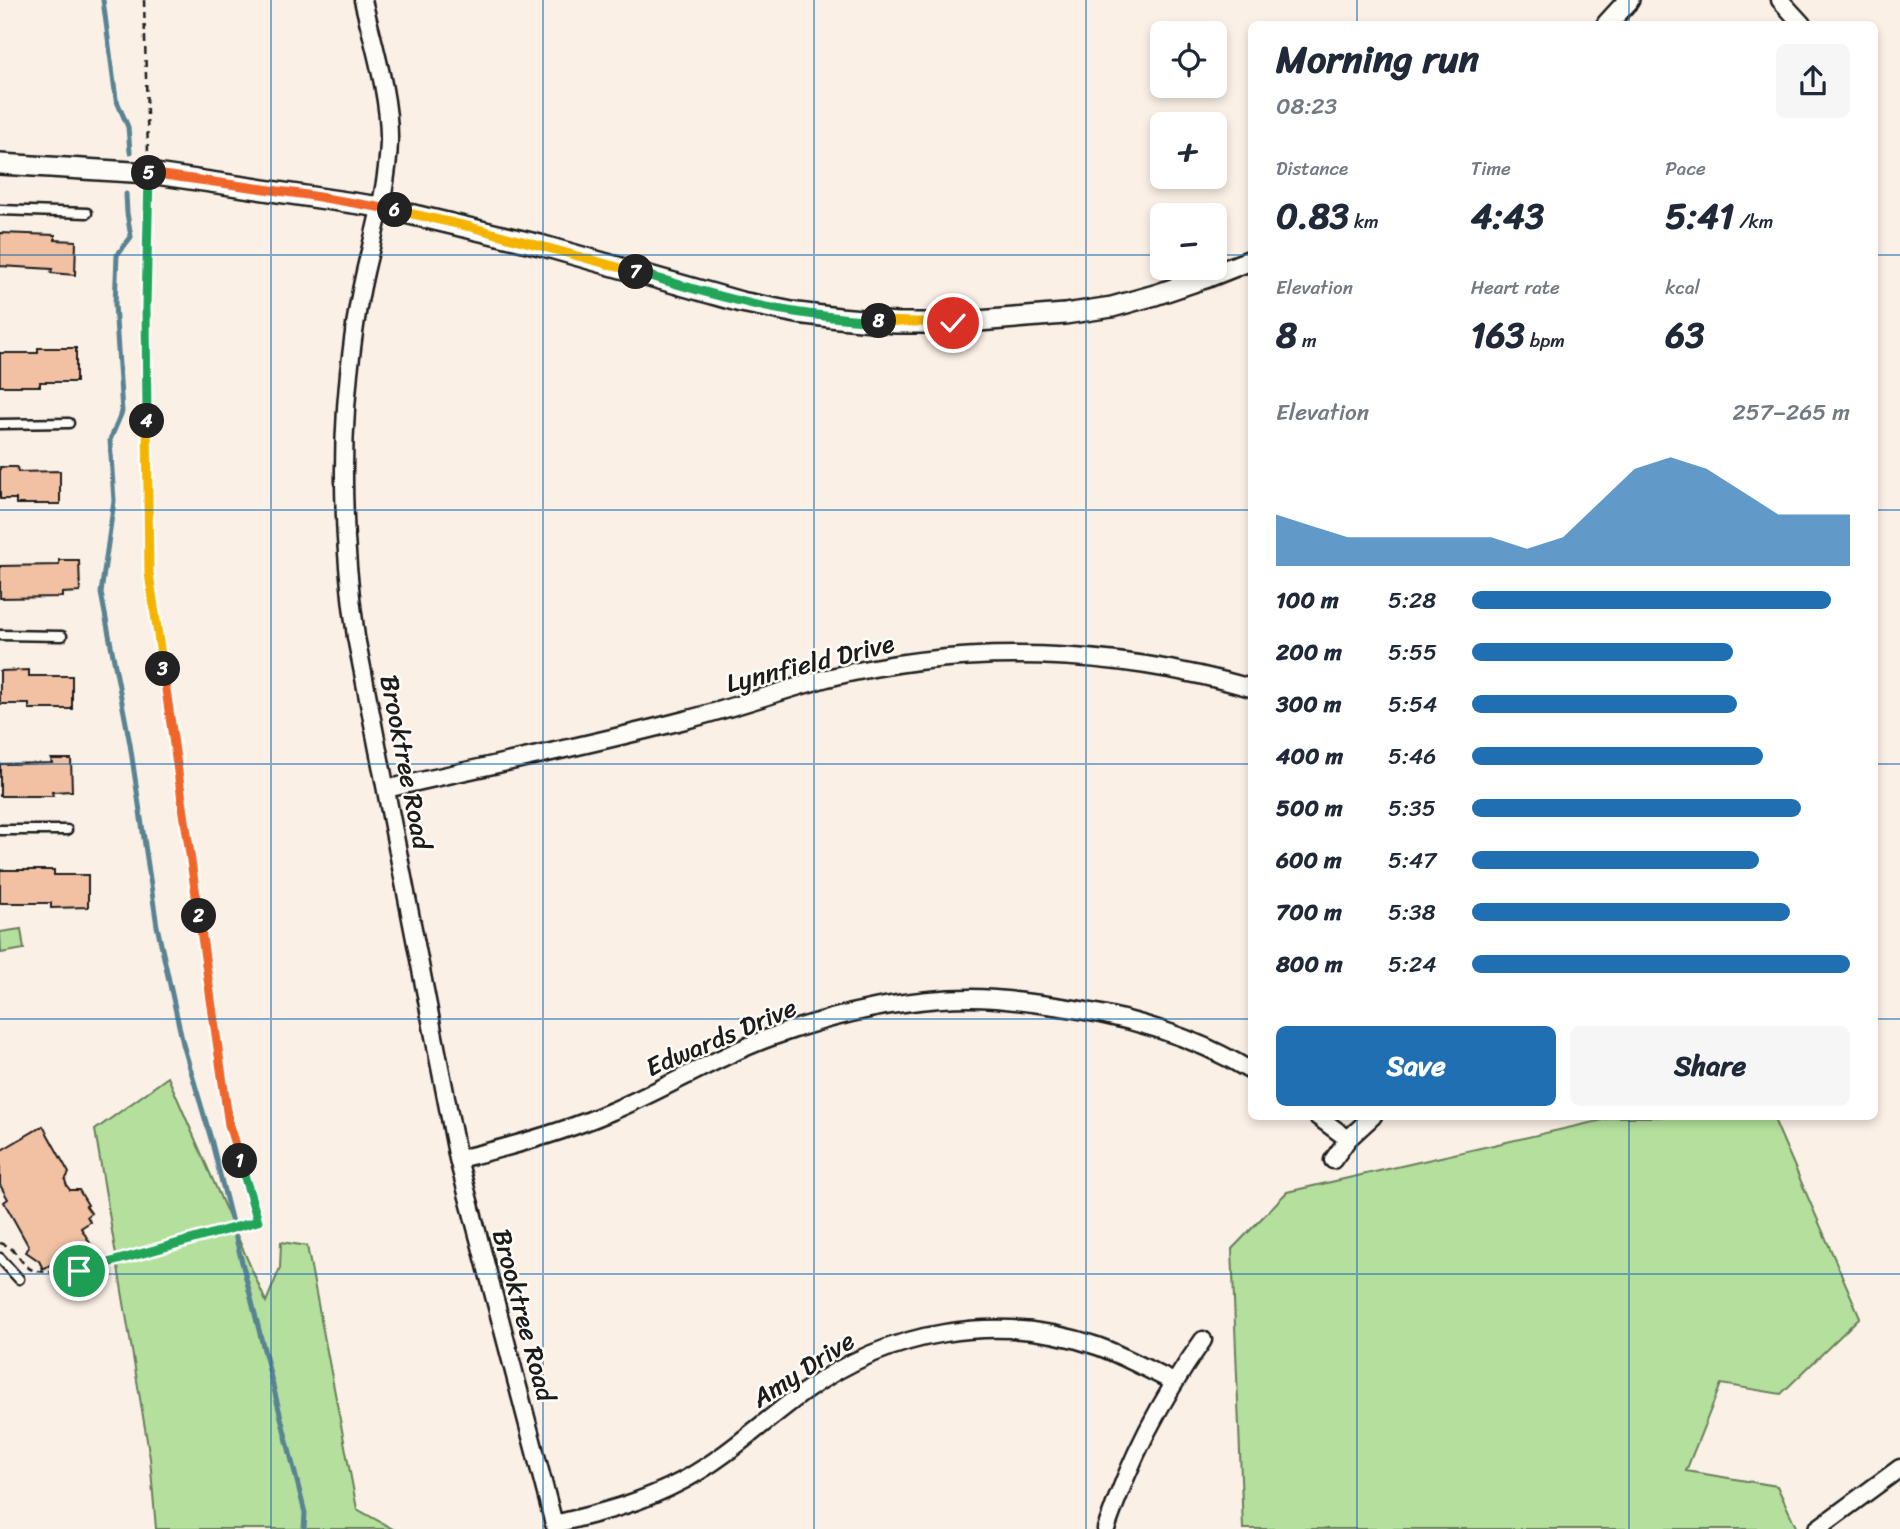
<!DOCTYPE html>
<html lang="en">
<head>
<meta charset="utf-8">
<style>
	:root { --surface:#fff; --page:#f6f6f7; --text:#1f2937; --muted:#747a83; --accent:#1f6fb2 }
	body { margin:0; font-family:Sriracha,sans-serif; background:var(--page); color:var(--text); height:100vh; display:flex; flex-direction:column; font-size:26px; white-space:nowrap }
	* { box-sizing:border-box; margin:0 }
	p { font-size:23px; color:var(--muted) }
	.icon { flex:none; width:38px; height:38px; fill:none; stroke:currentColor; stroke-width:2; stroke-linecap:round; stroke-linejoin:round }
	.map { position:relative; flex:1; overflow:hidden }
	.side { position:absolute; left:1248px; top:21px; width:630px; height:1099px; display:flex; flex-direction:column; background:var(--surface); border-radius:10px; box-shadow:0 4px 10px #0003 }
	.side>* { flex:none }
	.controls { position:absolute; left:1150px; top:21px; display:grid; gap:14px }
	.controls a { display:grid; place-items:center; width:77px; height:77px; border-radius:10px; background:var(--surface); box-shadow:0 4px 10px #0003; font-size:35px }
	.pin { position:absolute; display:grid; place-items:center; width:60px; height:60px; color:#fff; margin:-30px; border:4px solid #fff; border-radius:50%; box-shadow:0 2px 7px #0007 }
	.km { position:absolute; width:35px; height:35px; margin:-18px; border-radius:50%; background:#222; color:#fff; font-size:19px; line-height:35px; text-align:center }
	.round { display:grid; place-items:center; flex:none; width:74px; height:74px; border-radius:10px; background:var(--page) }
	.overview { display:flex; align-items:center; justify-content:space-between; height:119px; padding:0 28px }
	h1 { font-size:38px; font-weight:800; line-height:52px }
	.stats { display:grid; grid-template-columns:repeat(3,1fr); gap:10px; height:119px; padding:7px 28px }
	.stats div { display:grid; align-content:center }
	.stats b { font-size:35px; font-weight:800 }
	.stats small { font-size:19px; font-weight:400 }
	.stats p { font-size:19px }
	.chart { height:196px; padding:14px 28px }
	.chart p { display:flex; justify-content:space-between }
	.chart svg { width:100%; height:126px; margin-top:7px; fill:var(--accent); opacity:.7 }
	.primary-button { display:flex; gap:14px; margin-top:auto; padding:14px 28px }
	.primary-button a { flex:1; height:80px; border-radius:10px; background:var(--accent); color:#fff; font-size:28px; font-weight:800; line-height:80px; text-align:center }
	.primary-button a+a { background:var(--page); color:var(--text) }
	ul { padding:0 28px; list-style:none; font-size:23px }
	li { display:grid; grid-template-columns:112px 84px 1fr; align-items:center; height:52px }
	li i { height:18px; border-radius:9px; background:var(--accent) }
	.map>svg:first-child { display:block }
	.green { fill:#b4df9c; stroke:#687e5c; stroke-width:2 }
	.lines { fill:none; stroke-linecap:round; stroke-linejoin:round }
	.stream { stroke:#588392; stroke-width:5 }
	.building { fill:#f2c0a2; stroke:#1c1c1c; stroke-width:2 }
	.service-casing { stroke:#1c1c1c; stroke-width:13 }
	.minor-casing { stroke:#1c1c1c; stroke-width:21 }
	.tertiary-casing { stroke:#1c1c1c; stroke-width:24 }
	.path { stroke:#1c1c1c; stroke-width:2.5; stroke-dasharray:7 5; stroke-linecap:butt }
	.service { stroke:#fdfcf7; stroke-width:8 }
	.minor { stroke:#fdfcf7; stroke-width:16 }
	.tertiary { stroke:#fdfcf7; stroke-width:19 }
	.split-1-casing { stroke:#fff; stroke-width:14 }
	.split-2-casing { stroke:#fff; stroke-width:14 }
	.split-3-casing { stroke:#fff; stroke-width:14 }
	.split-4-casing { stroke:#fff; stroke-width:14 }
	.split-5-casing { stroke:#fff; stroke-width:14 }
	.split-6-casing { stroke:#fff; stroke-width:14 }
	.split-7-casing { stroke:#fff; stroke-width:14 }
	.split-8-casing { stroke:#fff; stroke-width:14 }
	.split-9-casing { stroke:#fff; stroke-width:14 }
	.split-1 { stroke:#22a559; stroke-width:9 }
	.split-2 { stroke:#f0652b; stroke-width:9 }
	.split-3 { stroke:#f0652b; stroke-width:9 }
	.split-4 { stroke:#f5b400; stroke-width:9 }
	.split-5 { stroke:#22a559; stroke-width:9 }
	.split-6 { stroke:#f0652b; stroke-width:9 }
	.split-7 { stroke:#f5b400; stroke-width:9 }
	.split-8 { stroke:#22a559; stroke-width:9 }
	.split-9 { stroke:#f5b400; stroke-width:9 }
	.grid { fill:none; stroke:#1f6fb2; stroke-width:2; stroke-opacity:0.55 }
	.labels { text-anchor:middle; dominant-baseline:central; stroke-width:5; stroke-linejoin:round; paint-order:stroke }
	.street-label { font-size:26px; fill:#1c1c1c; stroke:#fdfcf7 }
</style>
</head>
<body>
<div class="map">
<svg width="1900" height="1529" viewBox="0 0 1900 1529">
	<rect width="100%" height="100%" fill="#fbf0e6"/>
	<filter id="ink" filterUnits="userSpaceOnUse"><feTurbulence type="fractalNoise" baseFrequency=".0143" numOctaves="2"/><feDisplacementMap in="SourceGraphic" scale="14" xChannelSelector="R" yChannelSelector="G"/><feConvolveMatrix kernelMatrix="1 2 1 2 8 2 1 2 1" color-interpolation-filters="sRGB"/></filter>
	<g filter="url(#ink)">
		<path class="green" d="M21,929L24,949L1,953L0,932Z
			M168,1077L266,1302L280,1268L281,1242L307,1246L357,1509L393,1529H156L150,1458L95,1130Z
			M1616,1117H1773L1860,1317L1781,1394L1721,1384L1686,1471L1777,1486L1797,1529H1243L1232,1249L1287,1192Z"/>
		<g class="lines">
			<path class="stream" d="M103,0L116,99L128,127L130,152
				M126,194L127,213L131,237L117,255L115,304L122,412L110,440L114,501L101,593L130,744L157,926L183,1044L211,1139L305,1513L304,1529"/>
		</g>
		<path class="building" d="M0,233L55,235V240L76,241L75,275L51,273L52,269L0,266Z
			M38,348H76V382H40V386H0V353H38Z
			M0,467H17L18,472L60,471V504H16V499H0Z
			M59,560H79L80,592L62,593V597L0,598V566L59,565Z
			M29,670V676H72V709H29V704H0V671Z
			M51,759H71L72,791L52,792L53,796H0V764L52,763Z
			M0,870H54V875H88V907L51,908V903H0Z
			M43,1126L69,1173L65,1180L67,1186L70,1190H79L88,1205L86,1206L91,1213L87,1216L90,1222L81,1228L96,1253L72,1267L65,1256L43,1269L39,1261L26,1252L29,1247L4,1202L8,1199L0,1185V1151Z"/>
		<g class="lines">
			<g class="service-casing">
				<path id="service" d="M0,210L87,213
					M0,424L69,423
					M0,635L62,636
					M0,830H67
					M0,1258L19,1279"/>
			</g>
			<g class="minor-casing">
				<path id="minor" d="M363,0C373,43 390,97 389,141C388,185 375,229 365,272C360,294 356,317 353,340C339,439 342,538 356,637L458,1159L554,1524C601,1513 641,1503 684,1480C728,1456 764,1421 804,1392C888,1331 998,1311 1097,1346C1123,1355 1148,1370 1174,1382
					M1780,0L1802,24
					M386,789C485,766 586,746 685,720C733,708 780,691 827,678C967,643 1113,649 1251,688
					M1317,1116L1348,1139
					M458,1159C510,1147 561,1133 610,1112C666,1089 717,1056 774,1036C836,1014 906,998 971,998C994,998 1018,1001 1040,1004C1114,1013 1188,1032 1251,1071
					M1333,1160L1348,1139L1373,1116
					M1106,1529C1131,1457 1159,1402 1203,1340
					M1817,1529L1900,1468"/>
			</g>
			<g class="tertiary-casing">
				<path id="tertiary" d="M1607,24L1629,0
					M0,164L149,173L380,207L540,245L741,302L797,313L839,318L896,323H953L1065,314L1112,307L1155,295L1208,277L1251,260"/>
			</g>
			<path class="path" d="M144,0L148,154
				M0,1243C19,1247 20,1269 37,1271C74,1276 108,1262 143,1252C181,1242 220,1231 258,1221L229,1125L149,573L146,307L148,192"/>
			<use href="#service" class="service"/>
			<use href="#minor" class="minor"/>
			<use href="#tertiary" class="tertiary"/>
		</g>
	</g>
	<g class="lines" filter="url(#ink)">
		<g class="split-1-casing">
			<path id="split-1" d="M79,1271L258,1221L240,1161"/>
		</g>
		<g class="split-2-casing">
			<path id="split-2" d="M199,916L229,1125L240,1161"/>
		</g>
		<g class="split-3-casing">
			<path id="split-3" d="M163,669L199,916"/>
		</g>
		<g class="split-4-casing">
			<path id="split-4" d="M147,421L149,573L163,669"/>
		</g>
		<g class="split-5-casing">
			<path id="split-5" d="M147,421L146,307L149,173"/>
		</g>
		<g class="split-6-casing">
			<path id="split-6" d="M149,173L307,195L395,210"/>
		</g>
		<g class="split-7-casing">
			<path id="split-7" d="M395,210L471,227L636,272"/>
		</g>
		<g class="split-8-casing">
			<path id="split-8" d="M636,272C671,282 705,293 740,301C786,313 833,318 879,321"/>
		</g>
		<g class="split-9-casing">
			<path id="split-9" d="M879,321L953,323"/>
		</g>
		<use href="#split-1" class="split-1"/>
		<use href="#split-2" class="split-2"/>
		<use href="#split-3" class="split-3"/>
		<use href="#split-4" class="split-4"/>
		<use href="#split-5" class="split-5"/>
		<use href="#split-6" class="split-6"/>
		<use href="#split-7" class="split-7"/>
		<use href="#split-8" class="split-8"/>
		<use href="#split-9" class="split-9"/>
	</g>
	<path class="grid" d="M271,0V1529M543,0V1529M814,0V1529M1086,0V1529M1357,0V24M1629,0V24M0,255H1162M1214,255H1251M1874,255H1900M0,510H1251M1874,510H1900M0,764H1251M1874,764H1900M0,1019H1251M1874,1019H1900M1357,1116V1529M1629,1116V1529M0,1274H1900"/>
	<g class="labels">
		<g class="street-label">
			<text transform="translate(810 663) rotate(-14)">Lynnfield Drive</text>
			<text transform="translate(406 762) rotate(79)">Brooktree Road</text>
			<text transform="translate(721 1037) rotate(-23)">Edwards Drive</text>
			<text transform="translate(524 1315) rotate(75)">Brooktree Road</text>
			<text transform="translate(803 1369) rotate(-33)">Amy Drive</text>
		</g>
	</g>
</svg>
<div class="controls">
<a><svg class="icon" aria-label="locate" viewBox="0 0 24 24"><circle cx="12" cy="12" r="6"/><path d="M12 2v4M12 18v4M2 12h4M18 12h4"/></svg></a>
<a>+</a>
<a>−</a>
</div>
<div class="pin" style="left:79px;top:1271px;background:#1e9e55"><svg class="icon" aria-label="arrive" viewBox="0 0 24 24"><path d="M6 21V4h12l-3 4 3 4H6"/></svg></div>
<div class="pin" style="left:953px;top:323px;background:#d93025"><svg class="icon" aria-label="check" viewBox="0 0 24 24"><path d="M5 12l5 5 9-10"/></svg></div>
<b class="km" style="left:240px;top:1161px">1</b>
<b class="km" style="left:199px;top:916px">2</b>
<b class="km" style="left:163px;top:669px">3</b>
<b class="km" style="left:147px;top:421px">4</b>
<b class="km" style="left:149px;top:173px">5</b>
<b class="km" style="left:395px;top:210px">6</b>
<b class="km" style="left:636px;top:272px">7</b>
<b class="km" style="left:879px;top:321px">8</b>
<section class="side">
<div class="overview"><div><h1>Morning run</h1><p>08:23</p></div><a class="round"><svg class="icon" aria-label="share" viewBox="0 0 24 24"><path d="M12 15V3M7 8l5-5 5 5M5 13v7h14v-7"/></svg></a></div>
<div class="stats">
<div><p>Distance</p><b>0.83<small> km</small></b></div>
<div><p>Time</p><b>4:43</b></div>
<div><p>Pace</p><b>5:41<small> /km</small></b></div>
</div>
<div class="stats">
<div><p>Elevation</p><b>8<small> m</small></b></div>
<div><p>Heart rate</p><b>163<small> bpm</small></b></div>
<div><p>kcal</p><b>63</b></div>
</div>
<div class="chart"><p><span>Elevation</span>257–265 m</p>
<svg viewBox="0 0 160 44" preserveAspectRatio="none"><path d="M0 44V26L10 30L20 34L30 34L40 34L50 34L60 34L70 38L80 34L90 22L100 10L110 6L120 10L130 18L140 26L150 26L160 26V44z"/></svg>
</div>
<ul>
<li><b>100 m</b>5:28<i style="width:95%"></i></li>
<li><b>200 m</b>5:55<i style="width:69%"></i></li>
<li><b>300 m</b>5:54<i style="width:70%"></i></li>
<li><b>400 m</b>5:46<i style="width:77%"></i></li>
<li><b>500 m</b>5:35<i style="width:87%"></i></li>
<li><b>600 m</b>5:47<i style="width:76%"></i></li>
<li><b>700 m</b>5:38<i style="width:84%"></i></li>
<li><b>800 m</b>5:24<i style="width:100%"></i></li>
</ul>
<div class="primary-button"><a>Save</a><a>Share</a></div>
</section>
</div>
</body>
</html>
